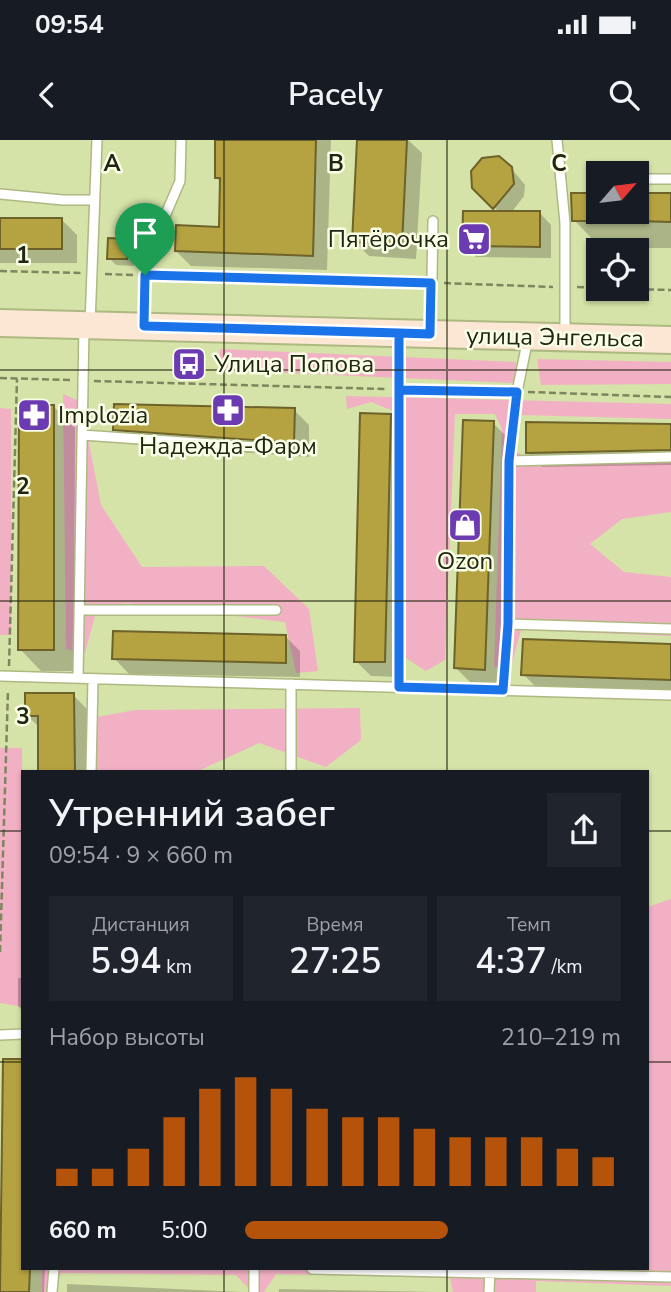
<!DOCTYPE html>
<html lang="ru">
<head>
<meta charset="utf-8">
<style>
	:root { --surface:#171b24; --page:#20242c; --text:#f1f3f6; --muted:#9ea1a6; --accent:#b45309 }
	body { margin:0; font-family:"Nunito Sans",sans-serif; background:var(--page); color:var(--text); height:100vh; display:flex; flex-direction:column; font-size:26px; white-space:nowrap }
	* { box-sizing:border-box; margin:0 }
	p { font-size:23px; color:var(--muted) }
	.icon { flex:none; width:38px; height:38px; fill:none; stroke:currentColor; stroke-width:2; stroke-linecap:round; stroke-linejoin:round }
	.map { position:relative; flex:1; overflow:hidden }
	.panel { position:absolute; left:21px; top:630px; width:628px; height:500px; display:flex; flex-direction:column; background:var(--surface); border-radius:0px; box-shadow:0 2px 5px #0004 }
	.panel>* { flex:none }
	.needle { width:46px; rotate:62deg }
	.tools { position:absolute; left:586px; top:21px; display:grid; gap:14px }
	.tools a { display:grid; place-items:center; width:63px; height:63px; border-radius:0px; background:var(--surface); box-shadow:0 2px 5px #0004; font-size:35px }
	.pin { position:absolute; display:grid; place-items:center; width:60px; height:60px; color:#fff; margin:-72px -30px; border-radius:50% 50% 50% 0; rotate:-45deg; box-shadow:0 0 7px #0007 }
	.pin .icon { rotate:45deg }
	.round { display:grid; place-items:center; flex:none; width:74px; height:74px; border-radius:0px; background:var(--page) }
	.headline { display:flex; align-items:center; justify-content:space-between; height:119px; padding:0 28px }
	h1 { font-size:38px; font-weight:600; line-height:52px }
	.stats { display:grid; grid-template-columns:repeat(3,1fr); gap:10px; height:119px; padding:7px 28px }
	.stats div { display:grid; align-content:center; border-radius:0px; background:var(--page); text-align:center }
	.stats b { font-size:35px; font-weight:600 }
	.stats small { font-size:19px; font-weight:400 }
	.stats p { font-size:19px }
	.chart { height:196px; padding:14px 28px }
	.chart p { display:flex; justify-content:space-between }
	.chart svg { width:100%; height:126px; margin-top:7px; stroke:var(--accent); stroke-width:6 }
	ul { padding:0 28px; list-style:none; font-size:23px }
	li { display:grid; grid-template-columns:112px 84px 1fr; align-items:center; height:52px }
	li i { height:18px; border-radius:9px; background:var(--accent) }
	.status { display:flex; justify-content:space-between; align-items:center; height:49px; padding:0 35px; background:var(--surface); direction:ltr }
	.status svg { height:19px; fill:currentColor }
	header { display:flex; justify-content:space-between; align-items:center; height:91px; padding:0 28px; background:var(--surface); font-size:32px; font-weight:600 }
	.map>svg:first-child { display:block }
	.green { fill:#f2b0c5 }
	.shadow { fill:#0003 }
	.building { fill:#b5a241; stroke:#6d622a; stroke-width:2 }
	.lines { fill:none; stroke-linecap:round; stroke-linejoin:round }
	.lane-casing { stroke:#adb981; stroke-width:12 }
	.secondary-casing { stroke:#adb981; stroke-width:30 }
	.path { stroke:#7e865e; stroke-width:2.5; stroke-dasharray:7 3.5; stroke-linecap:butt }
	.lane { stroke:#fff; stroke-width:9 }
	.secondary { stroke:#fce6d4; stroke-width:26 }
	.route-casing { stroke:#fff; stroke-width:14 }
	.route { stroke:#1a73e8; stroke-width:9 }
	.grid { fill:none; stroke:#222610; stroke-width:2; stroke-opacity:0.55 }
	.labels { text-anchor:middle; dominant-baseline:central; stroke-width:5; stroke-linejoin:round; paint-order:stroke }
	.poi-label { font-size:24px; fill:#222610; stroke:#f9ffe7; text-anchor:start }
	.street-label { font-size:24px; fill:#222610; stroke:#f9ffe7 }
	.grid-label { font-size:23px; text-anchor:middle; font-weight:bold; fill:#222610; stroke:#f9ffe7; stroke-width:5; stroke-linejoin:round; paint-order:stroke }
</style>
</head>
<body>
<div class="status"><b>09:54</b><svg viewBox="0 0 49 12"><path d="M0 12V9h3v3zM5 12V6h3v6zM10 12V3h3v9zM15 12V0h3v12zM26 1h20v11H26zM47 4h2v5h-2z"/></svg></div>
<header><svg class="icon" aria-label="back" viewBox="0 0 24 24"><path d="M15 5l-7 7 7 7"/></svg>Pacely<svg class="icon" aria-label="search" viewBox="0 0 24 24"><circle cx="10" cy="10" r="6"/><path d="M15 15l6 6"/></svg></header>
<div class="map">
<svg width="671" height="1152" viewBox="0 0 671 1152">
	<rect width="100%" height="100%" fill="#d5e2a8"/>
	<path class="green" d="M220,209L516,222L515,243L219,230Z
		M537,219L671,222V244L541,245Z
		M63,254L81,262L101,365L142,427L264,426L309,469L318,531L296,533L285,482L125,463L96,472L85,513L66,509Z
		M346,256L671,264V279L519,275L516,311L533,323L671,322V372L622,379L590,404L624,432L671,437V496L521,490L510,530L494,527L502,289L495,274H455L445,520L426,531L395,511L398,273L371,262L347,269Z
		M0,268L11,269V495H0Z
		M360,568L361,600L326,627L259,603L196,632H87L86,579L135,570Z
		M0,608H22L23,867L0,863Z
		M671,759V1146L536,1141V1152H453L450,1138L276,1134L264,1152H252L236,1135L61,1133L55,1152H42V1129H648V767Z"/>
	<path class="shadow" d="M217,0H331L327,130L191,126L176,111L220,89L222,43L216,38Z
		M359,0H408L422,13L416,119L369,116L354,101Z
		M511,28L525,45L524,56L511,73H540L551,85V118L476,117L464,105L501,74L474,47Z
		M573,54L598,55V72H637V55H671V108H601L574,80Z
		M0,79L62,80L77,95V123H0Z
		M127,100L134,108V126L116,125L109,118Z
		M54,267L75,288L74,531H41L20,509Z
		M294,270L309,285V317L130,304L115,289Z
		M390,276L405,291L400,537L371,536L356,521Z
		M493,283L508,298L500,544L471,543L456,528Z
		M671,286V325L542,327L527,312Z
		M285,496L300,511V537L129,534L114,518Z
		M671,505V556L542,553L523,534Z
		M73,555L88,570V632H40V588L27,575Z
		M18,838H23V871L18,866Z
		M5,921L23,1129H45L44,1152H0Z
		M67,1144L241,1152H67Z
		M279,1149L438,1152H279Z"/>
	<path class="building" d="M215,0H316L313,116L175,111L176,85L219,87L220,38H215Z
		M357,0H407L402,105L352,102Z
		M499,16L512,27L514,44L493,69L472,48L471,31L482,18Z
		M571,53H598V81H572Z
		M637,53H671V82L637,81Z
		M463,71H540V107L462,106Z
		M0,78H62V109H0Z
		M108,98L128,99L127,119H107Z
		M114,264L295,268L294,303L113,290Z
		M19,265H54V510H18Z
		M360,273L391,274L385,522H354Z
		M463,280L494,281L485,530L454,528Z
		M526,282L671,284V310L526,313Z
		M113,491L286,495V523L112,519Z
		M523,499L671,504V540L521,535Z
		M25,553H74L75,632H38V576H25Z
		M3,919H23V1129H30L29,1152H0Z"/>
	<g class="lines">
		<g class="lane-casing">
			<path id="lane" d="M557,0L565,83V195
				M595,37L598,38
				M637,39H671
				M0,54L63,60H94
				M90,184L97,0
				M144,185L145,135L156,97L180,41L181,0
				M431,192L433,81
				M82,295L286,309
				M509,321L671,317
				M79,470H276
				M507,484L671,489
				M0,536L671,555
				M78,538L84,186
				M399,547V195
				M503,550L507,484L509,321L517,252L528,198
				M91,632L93,539
				M291,632V544
				M0,895L23,894
				M254,1129V1152
				M312,1129L671,1137
				M52,1152L54,1129
				M489,1152L490,1129"/>
		</g>
		<g class="secondary-casing">
			<path id="secondary" d="M0,183L671,200"/>
		</g>
		<path class="path" d="M0,131L81,133
			M105,134L133,135
			M158,135L420,143
			M444,143L553,147
			M577,147L598,148
			M626,149L671,150
			M0,238L70,240
			M94,241L385,249
			M413,250L504,251
			M528,252L671,257
			M9,526L17,239
			M0,812L8,550"/>
		<use href="#lane" class="lane"/>
		<use href="#secondary" class="secondary"/>
	</g>
	<g class="lines">
		<g class="route-casing">
			<path id="route" d="M145,135L144,186L399,193V547L503,550L508,484L509,321L517,252L399,250V193L430,194L431,143L145,135"/>
		</g>
		<use href="#route" class="route"/>
	</g>
	<path class="grid" d="M224,0V632M447,0V632M0,230H671M0,461H671M0,691H23M648,691H671M0,922H23M648,922H671M224,1129V1152M447,1129V1152"/>
	<defs>
		<g id="supermarket-square" transform="scale(1.75)"><rect x="-9" y="-9" width="18" height="18" rx="4" fill="#6c3bb2" stroke="#f9ffe7"/><path d="M-6-5.5h2.5l.6 2H6L4.5 2H-2.5L-4.4-4H-6ZM-1.5 3.2a1.3 1.3 0 1 0 .1 0ZM3 3.2a1.3 1.3 0 1 0 .1 0Z" fill="#fff"/></g>
		<g id="bus-square" transform="scale(1.75)"><rect x="-9" y="-9" width="18" height="18" rx="4" fill="#6c3bb2" stroke="#f9ffe7"/><path d="M-5-6H5V4H4V6H2V4H-2V6H-4V4H-5ZM-3.5-4V0h7V-4ZM-3.5 1.2v1.5H-2V1.2ZM2 1.2v1.5H3.5V1.2Z" fill="#fff"/></g>
		<g id="pharmacy-square" transform="scale(1.75)"><rect x="-9" y="-9" width="18" height="18" rx="4" fill="#6c3bb2" stroke="#f9ffe7"/><path d="M-2-6h4v4h4v4h-4v4h-4v-4h-4v-4h4Z" fill="#fff"/></g>
		<g id="shop-square" transform="scale(1.75)"><rect x="-9" y="-9" width="18" height="18" rx="4" fill="#6c3bb2" stroke="#f9ffe7"/><path d="M-5-2.5h2.3a2.7 3.5 0 0 1 5.4 0H5L5.5 6h-11ZM-1.5-2.5h3a1.5 2.3 0 0 0-3 0Z" fill="#fff"/></g>
	</defs>
	<g fill-rule="evenodd">
		<use href="#supermarket-square" x="474" y="99"/>
		<use href="#bus-square" x="189" y="224"/>
		<use href="#pharmacy-square" x="228" y="270"/>
		<use href="#pharmacy-square" x="34" y="275"/>
		<use href="#shop-square" x="465" y="385"/>
	</g>
	<g class="labels">
		<g class="poi-label">
			<text x="449" y="99" text-anchor="end">Пятёрочка</text>
			<text x="214" y="224">Улица Попова</text>
			<text x="58" y="275">Implozia</text>
			<text x="228" y="306" text-anchor="middle">Надежда-Фарм</text>
			<text x="465" y="421" text-anchor="middle">Ozon</text>
		</g>
		<g class="street-label">
			<text transform="translate(555 197) rotate(1)">улица Энгельса</text>
		</g>
	</g>
	<g class="grid-label">
		<text x="112" y="31">A</text>
		<text x="336" y="31">B</text>
		<text x="559" y="31">C</text>
		<text x="23" y="123">1</text>
		<text x="23" y="354">2</text>
		<text x="23" y="584">3</text>
	</g>
</svg>
<div class="tools">
<a><svg class="needle" viewBox="-14 -14 28 28"><path d="M0-13l5 13h-10z" fill="#e53935"/><path d="M0 13l5-13h-10z" fill="#9ea1a6"/></svg></a>
<a><svg class="icon" aria-label="locate" viewBox="0 0 24 24"><circle cx="12" cy="12" r="6"/><path d="M12 2v4M12 18v4M2 12h4M18 12h4"/></svg></a>
</div>
<div class="pin" style="left:145px;top:135px;background:#1e9e55"><svg class="icon" aria-label="arrive" viewBox="0 0 24 24"><path d="M6 21V4h12l-3 4 3 4H6"/></svg></div>
<section class="panel">
<div class="headline"><div><h1>Утренний забег</h1><p>09:54 · 9 × 660 m</p></div><a class="round"><svg class="icon" aria-label="share" viewBox="0 0 24 24"><path d="M12 15V3M7 8l5-5 5 5M5 13v7h14v-7"/></svg></a></div>
<div class="stats">
<div><p>Дистанция</p><b>5.94<small> km</small></b></div>
<div><p>Время</p><b>27:25</b></div>
<div><p>Темп</p><b>4:37<small> /km</small></b></div>
</div>
<div class="chart"><p><span>Набор высоты</span>210–219 m</p>
<svg viewBox="0 0 160 44" preserveAspectRatio="none"><path d="M5 44V38M15 44V38M25 44V31M35 44V20M45 44V10M55 44V6M65 44V10M75 44V17M85 44V20M95 44V20M105 44V24M115 44V27M125 44V27M135 44V27M145 44V31M155 44V34"/></svg>
</div>
<ul>
<li><b>660 m</b>5:00<i style="width:54%"></i></li>
</ul>
</section>
</div>
</body>
</html>
